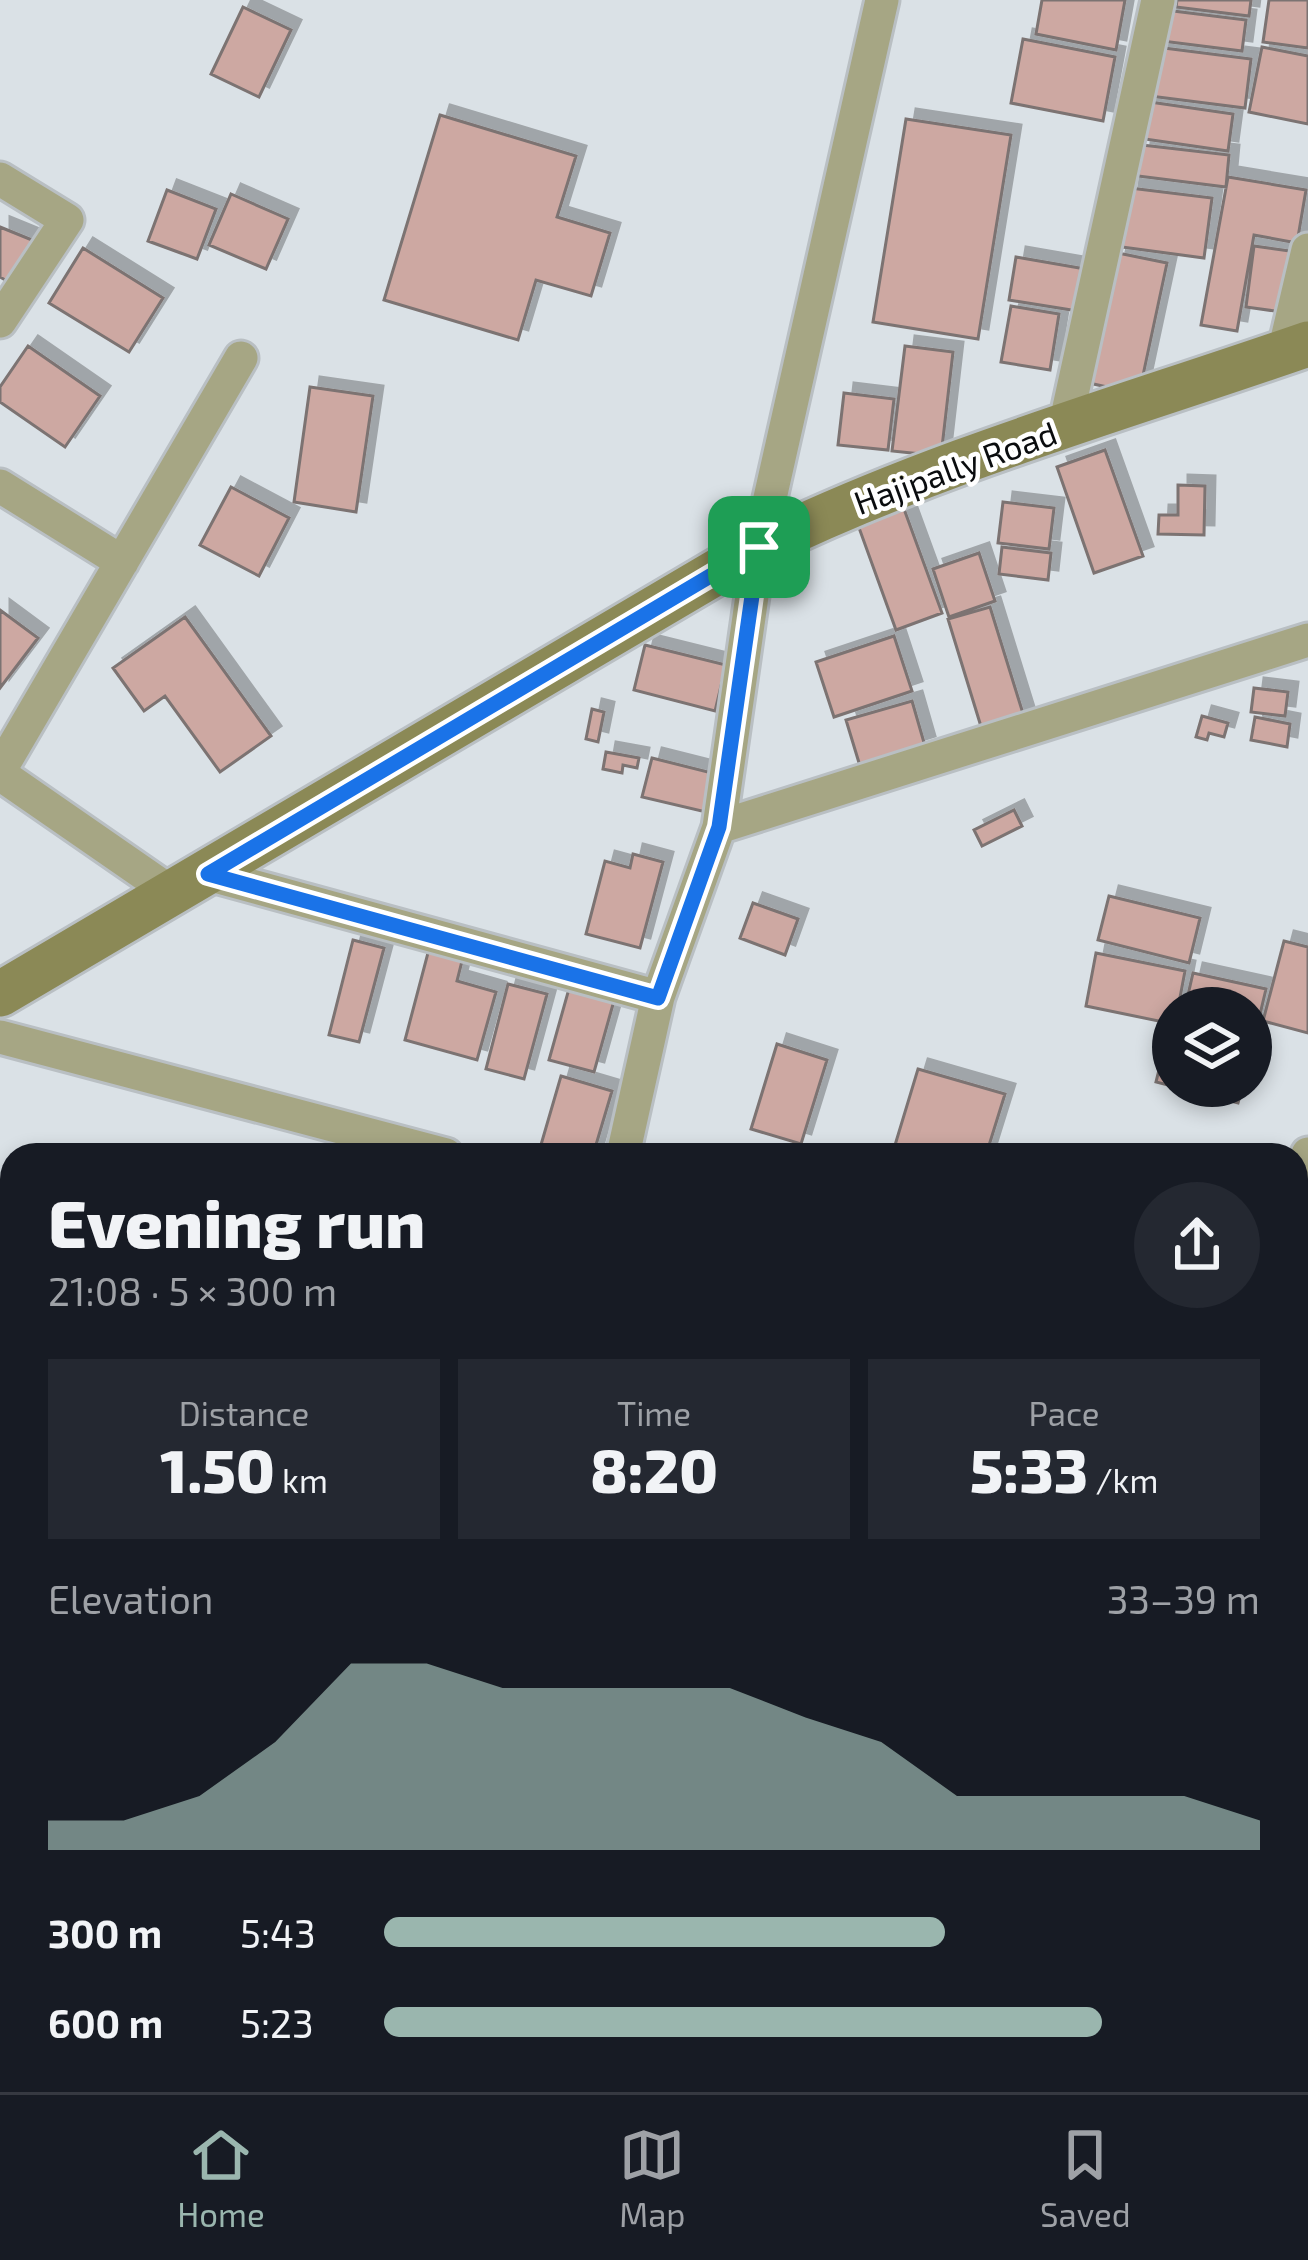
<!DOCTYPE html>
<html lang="en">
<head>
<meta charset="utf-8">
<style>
	:root { --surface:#171b24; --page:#242831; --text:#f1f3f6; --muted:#9ea1a6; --line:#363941; --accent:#9ab6ae }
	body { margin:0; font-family:"Exo 2",sans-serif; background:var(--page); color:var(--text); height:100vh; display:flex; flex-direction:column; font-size:45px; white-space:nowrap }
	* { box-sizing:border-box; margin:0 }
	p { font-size:39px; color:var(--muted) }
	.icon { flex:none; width:66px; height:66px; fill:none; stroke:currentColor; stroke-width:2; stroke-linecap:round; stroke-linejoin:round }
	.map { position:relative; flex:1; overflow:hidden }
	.side { position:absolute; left:0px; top:1143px; width:1308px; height:951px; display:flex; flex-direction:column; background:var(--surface); border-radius:36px 36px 0 0; box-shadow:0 6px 18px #0003 }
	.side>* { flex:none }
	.controls { position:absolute; left:1152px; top:987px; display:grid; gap:24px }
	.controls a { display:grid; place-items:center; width:120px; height:120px; border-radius:50%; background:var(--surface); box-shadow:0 6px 18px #0003; font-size:60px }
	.pin { position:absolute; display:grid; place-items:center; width:102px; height:102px; color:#fff; margin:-51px; border-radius:24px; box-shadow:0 6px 18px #0006 }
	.round { display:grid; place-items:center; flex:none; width:126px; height:126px; border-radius:63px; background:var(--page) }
	.head { display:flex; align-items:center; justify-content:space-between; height:204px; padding:0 48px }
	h1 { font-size:66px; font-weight:800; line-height:90px }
	.metrics { display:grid; grid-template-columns:repeat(3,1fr); gap:18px; height:204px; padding:12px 48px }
	.metrics div { display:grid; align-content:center; border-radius:0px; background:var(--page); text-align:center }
	.metrics b { font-size:60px; font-weight:800 }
	.metrics small { font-size:33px; font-weight:400 }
	.metrics p { font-size:33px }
	.chart { height:336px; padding:24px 48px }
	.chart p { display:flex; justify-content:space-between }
	.chart svg { width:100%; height:216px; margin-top:12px; fill:var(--accent); opacity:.7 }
	ul { padding:0 48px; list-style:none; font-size:39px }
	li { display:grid; grid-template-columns:192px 144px 1fr; align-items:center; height:90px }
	li i { height:30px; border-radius:15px; background:var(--accent) }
	.dock { display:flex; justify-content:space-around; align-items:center; height:168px; border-top:3px solid var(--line); background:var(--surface); font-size:33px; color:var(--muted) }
	.dock a { display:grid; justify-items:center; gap:6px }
	.dock .current { color:var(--accent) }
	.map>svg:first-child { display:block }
	.building { fill:#cda8a2; stroke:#7c7372; stroke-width:3; filter:url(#shadow) }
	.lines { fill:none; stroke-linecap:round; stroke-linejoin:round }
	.street-casing { stroke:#b9bfc3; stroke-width:39 }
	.secondary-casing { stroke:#b9bfc3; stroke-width:51 }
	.street { stroke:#a6a684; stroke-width:33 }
	.secondary { stroke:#8b8956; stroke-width:45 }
	.route-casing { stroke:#fff; stroke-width:24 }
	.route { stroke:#1a73e8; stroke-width:15 }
	.labels { text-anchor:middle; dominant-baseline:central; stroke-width:9; stroke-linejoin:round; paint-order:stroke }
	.street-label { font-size:33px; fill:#0a0c0e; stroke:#fff }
</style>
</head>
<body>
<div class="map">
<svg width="1308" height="2092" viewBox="0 0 1308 2092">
	<defs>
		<filter id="shadow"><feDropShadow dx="10" dy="-10" stdDeviation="0" flood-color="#0004"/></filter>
	</defs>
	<rect width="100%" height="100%" fill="#dae1e6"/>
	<path class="building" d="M1042,0H1125L1116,50L1036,34Z
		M1177,0H1251L1249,16L1176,7Z
		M1269,0H1308V48L1263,42Z
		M243,7L291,30L259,97L211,74Z
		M1165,10L1246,20L1242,51L1162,41Z
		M1023,39L1115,57L1103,121L1011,103Z
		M1156,47L1251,59L1245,108L1150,96Z
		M1262,47L1308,56V124L1249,112Z
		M1143,101L1233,114L1228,151L1138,138Z
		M440,115L576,156L557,217L610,233L591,296L536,280L518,340L384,300Z
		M906,119L1011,135L978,339L873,322Z
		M1142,145L1229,155L1226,187L1138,176Z
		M1228,177L1306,190L1297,243L1254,235L1237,331L1201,325Z
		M1130,188L1212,198L1204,258L1122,247Z
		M167,190L216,209L197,259L148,241Z
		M231,194L288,219L266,269L209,245Z
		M0,227L37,242L12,284L0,277Z
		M1254,246L1297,252L1289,313L1246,307Z
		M83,248L163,298L129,352L49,303Z
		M1118,253L1167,263L1139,394L1089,383Z
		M1016,257L1091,270L1084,312L1009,300Z
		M1011,306L1059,314L1050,370L1001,362Z
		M28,346L100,396L65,447L0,402V387Z
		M905,346L953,352L941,456L892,451Z
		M310,387L373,396L356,512L294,502Z
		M844,393L894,399L888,450L838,445Z
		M1105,450L1143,556L1094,573L1057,467Z
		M1178,485L1205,486L1204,535L1158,534L1159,515H1178Z
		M231,487L289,518L259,576L200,545Z
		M1003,502L1054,508L1049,549L998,543Z
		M904,509L942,613L896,630L858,525Z
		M1002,547L1051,553L1048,580L999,574Z
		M979,553L995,601L949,617L933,569Z
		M990,607L1025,720L983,733L948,619Z
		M0,610L38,638L0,688Z
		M185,617L271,736L220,772L165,696L144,711L113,668Z
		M894,636L912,691L834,717L816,662Z
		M645,645L726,665L715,711L634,690Z
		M1254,688L1288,692L1285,716L1251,712Z
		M912,701L925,746L860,766L846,720Z
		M592,709L604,712L598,742L586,739Z
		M1202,716L1228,723L1224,737L1209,733L1207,740L1196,737Z
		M1255,717L1290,724L1287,747L1251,740Z
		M606,752L639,758L637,768L623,765L622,773L603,769Z
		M652,758L716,774L706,812L642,797Z
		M1014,810L1022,826L982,846L974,830Z
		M633,854L663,862L640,948L586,934L605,861L630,868Z
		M1109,896L1200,918L1189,963L1098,940Z
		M753,903L798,919L785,955L740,938Z
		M353,940L384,948L359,1042L329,1035Z
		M1284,941L1308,947V1033L1263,1021Z
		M429,949L463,957L457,981L496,992L477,1060L405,1040Z
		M1096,953L1185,971L1178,1008H1173V1024L1086,1006Z
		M1193,973L1266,989L1253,1044L1251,1008H1185Z
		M572,978L617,990L594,1072L549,1060Z
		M508,984L547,994L524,1079L486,1069Z
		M1168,1034L1173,1035V1086H1243L1238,1103L1156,1082Z
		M777,1044L827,1060L801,1144L751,1129Z
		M918,1069L1005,1094L986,1155H892Z
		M561,1076L612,1091L593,1155H538Z
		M1296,1296L1308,1300V1353L1296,1350Z
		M1300,1517L1308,1520V1584L1296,1580V1528Z
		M1296,1683L1308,1687V1769L1296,1766Z
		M1296,1831L1308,1835V1904L1296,1900Z
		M1296,1919L1308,1923V1956L1296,1990Z
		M1308,1968V2028L1296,2025Z
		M1296,2075L1301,2076L1296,2092H1251L1254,2082H1296Z
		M721,2082H811L809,2092H719Z
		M926,2082H1012L1010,2092H927L923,2091Z
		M1015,2082H1071L1099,2089L1013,2092Z
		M1180,2082H1245L1242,2092H1215Z"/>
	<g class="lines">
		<g class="street-casing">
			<path id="street" d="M0,179L67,220L0,321
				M1284,352L1308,250
				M1065,426L1158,0
				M0,486L122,562
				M0,770L241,358
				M0,774L172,893
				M719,827L1308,640
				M208,874L658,997
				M0,1037L446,1155
				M623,1155L658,997L719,827L759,547L882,0
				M1296,1202L1308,1154
				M1296,1484L1308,1488
				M1296,1804L1308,1808
				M0,1902L12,1908
				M1296,2058L1308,2062
				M303,2082L310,2092
				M1116,2092L1117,2082"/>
		</g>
		<g class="secondary-casing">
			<path id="secondary" d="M0,994L759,547C935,461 1124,408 1308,344"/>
		</g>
		<use href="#street" class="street"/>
		<use href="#secondary" class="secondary"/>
	</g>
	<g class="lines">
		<g class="route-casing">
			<path id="route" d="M759,547L719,827L658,998L208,874Z"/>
		</g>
		<use href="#route" class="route"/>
	</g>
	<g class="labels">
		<g class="street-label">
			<text transform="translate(955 467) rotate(-20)">Hajipally Road</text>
		</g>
	</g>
</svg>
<div class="controls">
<a><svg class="icon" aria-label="layers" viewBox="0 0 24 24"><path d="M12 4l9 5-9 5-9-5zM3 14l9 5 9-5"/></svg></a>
</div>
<div class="pin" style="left:759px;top:547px;background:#1e9e55"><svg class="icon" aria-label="arrive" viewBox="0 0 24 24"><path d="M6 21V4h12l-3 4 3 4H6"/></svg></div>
<section class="side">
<div class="head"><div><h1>Evening run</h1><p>21:08 · 5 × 300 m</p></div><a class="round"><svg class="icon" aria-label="share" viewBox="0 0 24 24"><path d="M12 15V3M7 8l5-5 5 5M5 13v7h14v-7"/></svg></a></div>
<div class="metrics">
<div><p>Distance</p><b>1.50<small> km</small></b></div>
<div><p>Time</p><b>8:20</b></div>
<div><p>Pace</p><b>5:33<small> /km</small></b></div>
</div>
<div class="chart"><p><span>Elevation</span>33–39 m</p>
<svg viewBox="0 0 160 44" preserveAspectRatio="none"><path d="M0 44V38L10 38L20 33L30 22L40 6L50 6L60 11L70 11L80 11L90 11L100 17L110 22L120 33L130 33L140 33L150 33L160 38V44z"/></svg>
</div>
<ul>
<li><b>300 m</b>5:43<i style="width:64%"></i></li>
<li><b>600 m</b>5:23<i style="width:82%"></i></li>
</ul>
</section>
</div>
<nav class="dock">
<a class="current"><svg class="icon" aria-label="home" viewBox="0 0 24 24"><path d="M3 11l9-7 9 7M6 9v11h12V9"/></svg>Home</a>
<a><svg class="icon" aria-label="map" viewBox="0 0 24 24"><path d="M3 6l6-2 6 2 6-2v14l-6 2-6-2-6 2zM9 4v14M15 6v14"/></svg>Map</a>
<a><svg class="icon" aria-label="saved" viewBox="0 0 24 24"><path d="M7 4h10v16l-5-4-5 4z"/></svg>Saved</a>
</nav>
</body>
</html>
